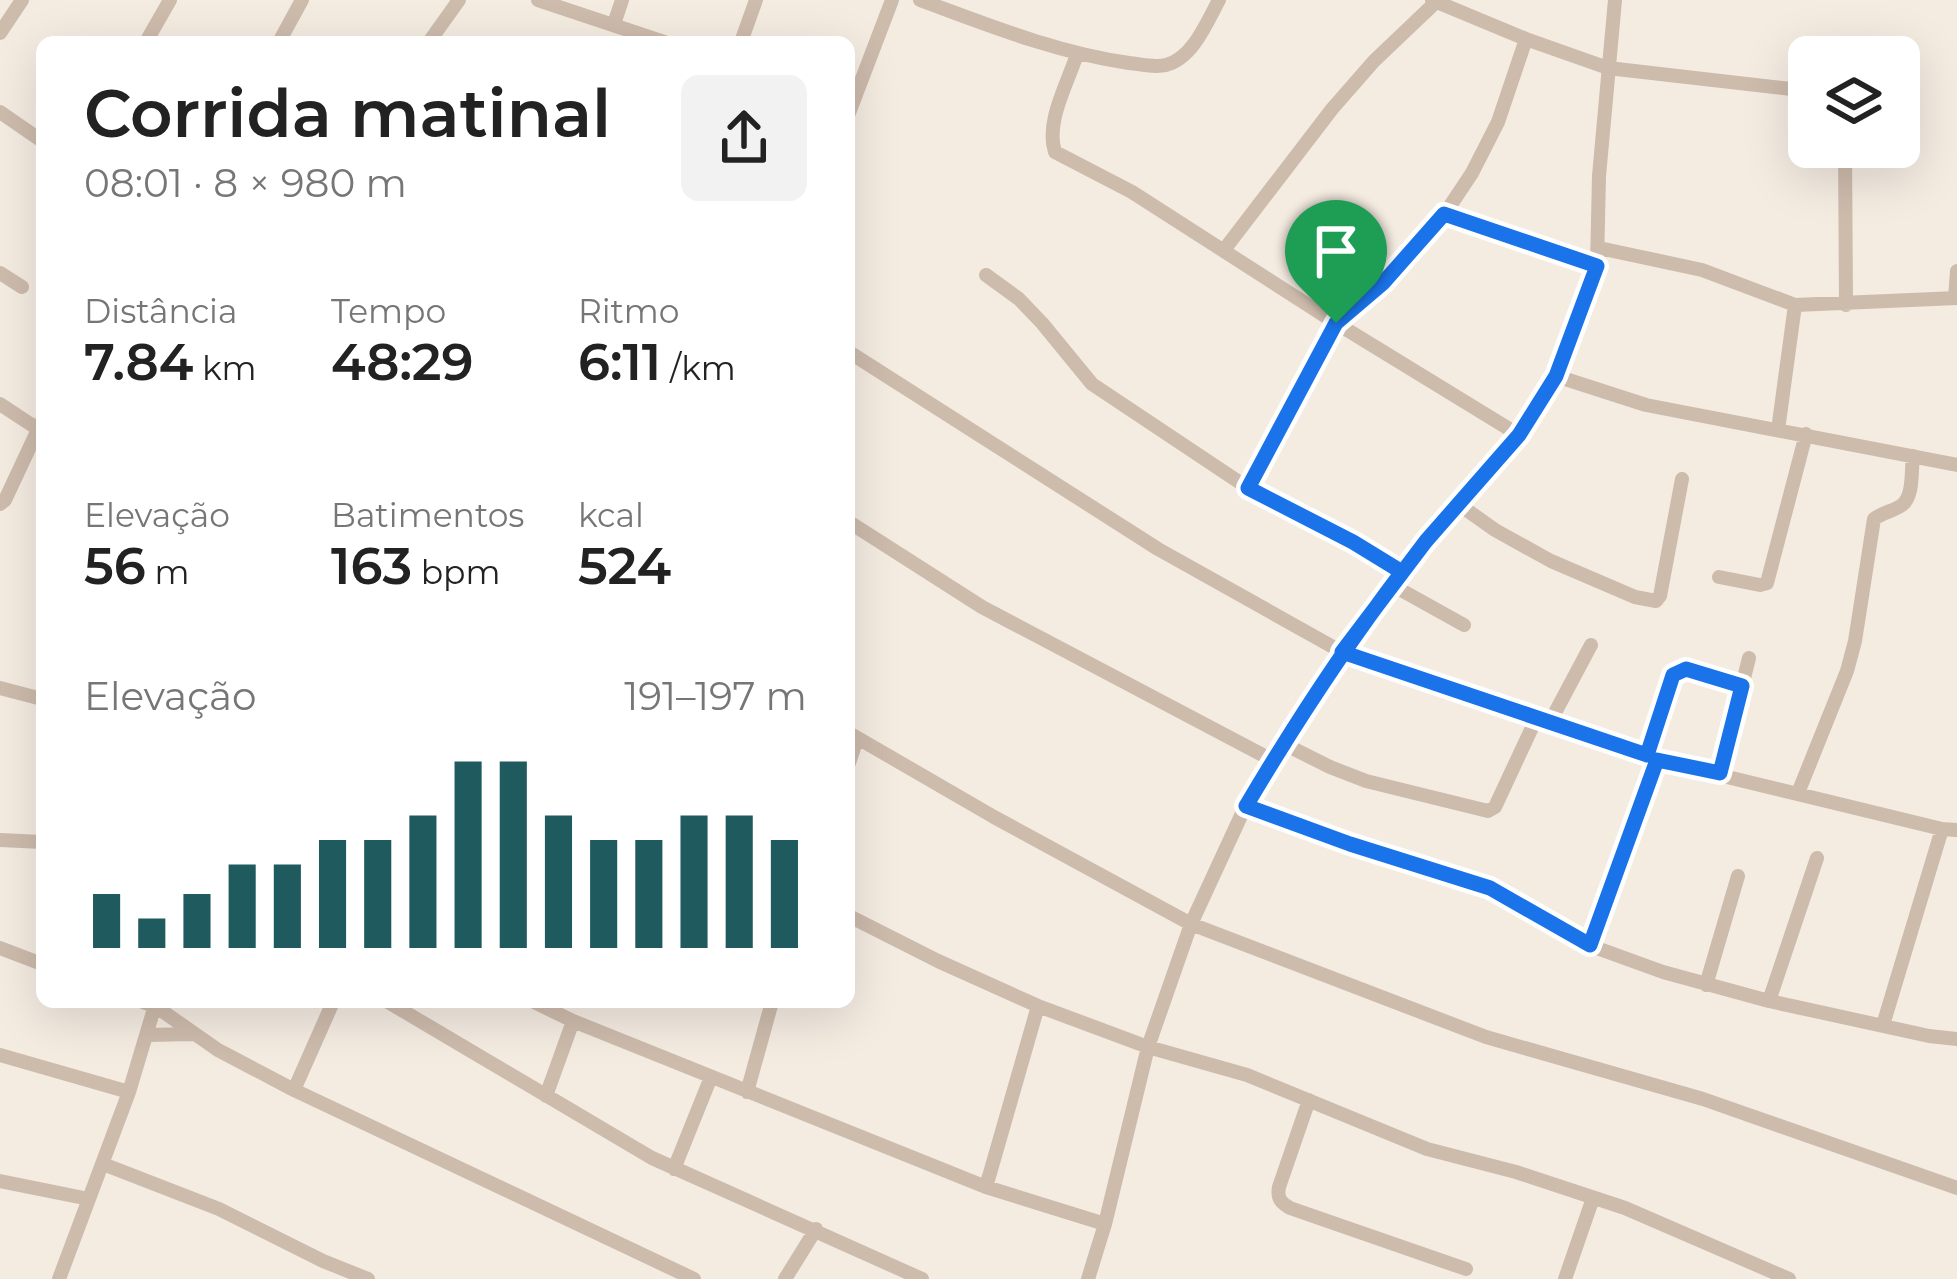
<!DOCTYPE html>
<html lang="pt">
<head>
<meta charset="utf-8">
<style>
	:root { --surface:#fff; --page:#f2f2f2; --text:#222; --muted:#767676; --accent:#1f5a5e }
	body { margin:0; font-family:Montserrat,sans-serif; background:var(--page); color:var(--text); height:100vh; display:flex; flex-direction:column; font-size:45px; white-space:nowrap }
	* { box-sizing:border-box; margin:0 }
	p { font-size:39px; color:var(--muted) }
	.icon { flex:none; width:66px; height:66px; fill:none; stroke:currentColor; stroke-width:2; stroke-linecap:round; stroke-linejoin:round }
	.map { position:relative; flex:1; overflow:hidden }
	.side { position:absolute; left:36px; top:36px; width:819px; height:972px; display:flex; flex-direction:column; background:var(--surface); border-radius:18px; box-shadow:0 12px 48px #0002 }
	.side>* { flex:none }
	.tools { position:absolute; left:1788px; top:36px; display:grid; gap:24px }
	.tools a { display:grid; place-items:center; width:132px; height:132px; border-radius:18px; background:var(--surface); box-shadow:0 12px 48px #0002; font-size:60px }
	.pin { position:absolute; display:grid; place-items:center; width:102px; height:102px; color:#fff; margin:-123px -51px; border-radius:50% 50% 50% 0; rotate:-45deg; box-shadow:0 0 12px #0007 }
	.pin .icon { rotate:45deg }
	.round { display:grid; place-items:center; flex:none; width:126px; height:126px; border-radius:18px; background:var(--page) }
	.headline { display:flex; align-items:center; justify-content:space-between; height:204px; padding:0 48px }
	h1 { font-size:66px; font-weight:600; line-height:90px }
	.stats { display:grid; grid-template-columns:repeat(3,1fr); gap:18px; height:204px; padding:12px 48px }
	.stats div { display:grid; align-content:center }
	.stats b { font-size:51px; font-weight:600 }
	.stats small { font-size:33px; font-weight:400 }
	.stats p { font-size:33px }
	.chart { height:336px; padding:24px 48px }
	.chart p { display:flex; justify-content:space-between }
	.chart svg { width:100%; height:216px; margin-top:12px; stroke:var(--accent); stroke-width:6 }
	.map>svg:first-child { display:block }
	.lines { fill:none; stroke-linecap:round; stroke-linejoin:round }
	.street { stroke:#cdbbac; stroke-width:14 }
	.route-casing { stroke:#fff; stroke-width:24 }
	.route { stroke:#1a73e8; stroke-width:15 }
</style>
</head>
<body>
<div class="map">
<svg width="1957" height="1279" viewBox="0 0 1957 1279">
	<rect width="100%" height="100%" fill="#f4ebe1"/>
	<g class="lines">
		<path class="street" d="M538,0L664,42
			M920,0C988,25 1057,53 1129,63C1141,64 1154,68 1166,65C1193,58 1207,22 1219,0
			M1432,0L1526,39L1608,68L1809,91
			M614,24L622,0
			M0,33L22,0
			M146,42L170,0
			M279,42L302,0
			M429,42L459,0
			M741,42L756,0
			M1077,54C1068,83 1045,122 1055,152L1132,192L1336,323L1519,435
			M0,112L42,141
			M849,113L892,0
			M1845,147L1846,305
			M1444,215L1597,266
			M1599,248L1702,270L1795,305L1957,298
			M1224,250L1332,109L1374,61L1436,2
			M0,273L22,287
			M986,275L1019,299L1042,323L1092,384L1248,488L1353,542L1402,572
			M1955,298L1957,271
			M849,352L1158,549L1342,652L1657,760L1942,829L1957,830
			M1556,376L1646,405L1957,465
			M0,404L41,431
			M1778,430L1795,305
			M1248,488L1336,323L1383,283L1409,256L1444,215L1472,173L1498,122L1526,39
			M1457,503L1495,530L1551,561L1635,597L1656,601L1660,596L1682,479
			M0,504L5,500L42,421
			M849,522L982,607L1272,760
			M1719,577L1760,585L1767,583L1806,434
			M1392,585L1464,625
			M0,688L42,699
			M1549,724L1591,645
			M849,733L994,817L1191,924L1486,1037L1703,1099L1957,1188
			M1282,743L1330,767L1366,781L1488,811L1495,807L1536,719
			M1647,755L1673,675L1686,669L1742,686
			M849,763L857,739
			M1720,774L1749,658
			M1798,793L1847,671L1855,641L1874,519C1883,512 1894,511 1902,505C1914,496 1911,470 1913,456
			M1246,805L1350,844L1489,888L1594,947L1663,972L1769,1001L1929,1036L1957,1039
			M0,840L42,842
			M849,916L938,961L1038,1006L1148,1047L1247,1075L1427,1149L1516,1172L1625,1208L1789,1279
			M1590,945L1657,760
			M0,948L42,964
			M1706,985L1738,876
			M1769,1001L1817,858
			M143,1002L155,1006L218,1050L294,1090L694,1279
			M388,1002L652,1158L922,1279
			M534,1002L573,1021L986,1187L1105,1224
			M1883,1025L1942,829
			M147,1035L193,1034
			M0,1055L129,1092
			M294,1090L333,1002
			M747,1092L772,1002
			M546,1096L573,1021
			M1309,1100L1279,1187C1277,1198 1280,1202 1290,1208L1466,1269
			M103,1164L219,1209L323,1261L368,1279
			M674,1169L711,1077
			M0,1181L89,1199
			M986,1187L1038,1006
			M59,1279L129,1092L156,1002
			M785,1279L816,1229
			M1088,1279L1105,1224L1148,1047L1191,924L1246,805L1272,760L1342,652L1425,541L1519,435L1556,376L1597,266L1599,176L1615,0
			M1565,1279L1593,1198"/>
	</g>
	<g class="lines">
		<g class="route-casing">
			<path id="route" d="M1336,323L1248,488L1353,542L1402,572C1345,647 1294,725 1246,806L1350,844L1490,888L1590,945L1657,760L1720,773L1742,686L1686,669L1673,675L1647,755L1342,652L1426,541L1519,435L1556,376L1597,266L1444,214L1383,283L1336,323"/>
		</g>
		<use href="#route" class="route"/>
	</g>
</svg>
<div class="tools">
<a><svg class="icon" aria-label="layers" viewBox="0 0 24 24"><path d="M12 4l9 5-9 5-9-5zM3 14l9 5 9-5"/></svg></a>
</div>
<div class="pin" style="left:1336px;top:323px;background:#1e9e55"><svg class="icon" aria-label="arrive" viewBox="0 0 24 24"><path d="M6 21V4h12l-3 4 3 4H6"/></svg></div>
<section class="side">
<div class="headline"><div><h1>Corrida matinal</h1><p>08:01 · 8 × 980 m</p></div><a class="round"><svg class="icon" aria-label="share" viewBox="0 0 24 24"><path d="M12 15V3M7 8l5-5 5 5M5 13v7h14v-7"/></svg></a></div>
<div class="stats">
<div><p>Distância</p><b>7.84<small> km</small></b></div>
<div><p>Tempo</p><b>48:29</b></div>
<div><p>Ritmo</p><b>6:11<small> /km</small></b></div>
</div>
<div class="stats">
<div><p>Elevação</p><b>56<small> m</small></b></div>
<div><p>Batimentos</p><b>163<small> bpm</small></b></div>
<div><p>kcal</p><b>524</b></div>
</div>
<div class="chart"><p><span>Elevação</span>191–197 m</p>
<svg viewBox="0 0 160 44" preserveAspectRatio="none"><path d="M5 44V33M15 44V38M25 44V33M35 44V27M45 44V27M55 44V22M65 44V22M75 44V17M85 44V6M95 44V6M105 44V17M115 44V22M125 44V22M135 44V17M145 44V17M155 44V22"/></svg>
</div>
</section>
</div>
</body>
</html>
